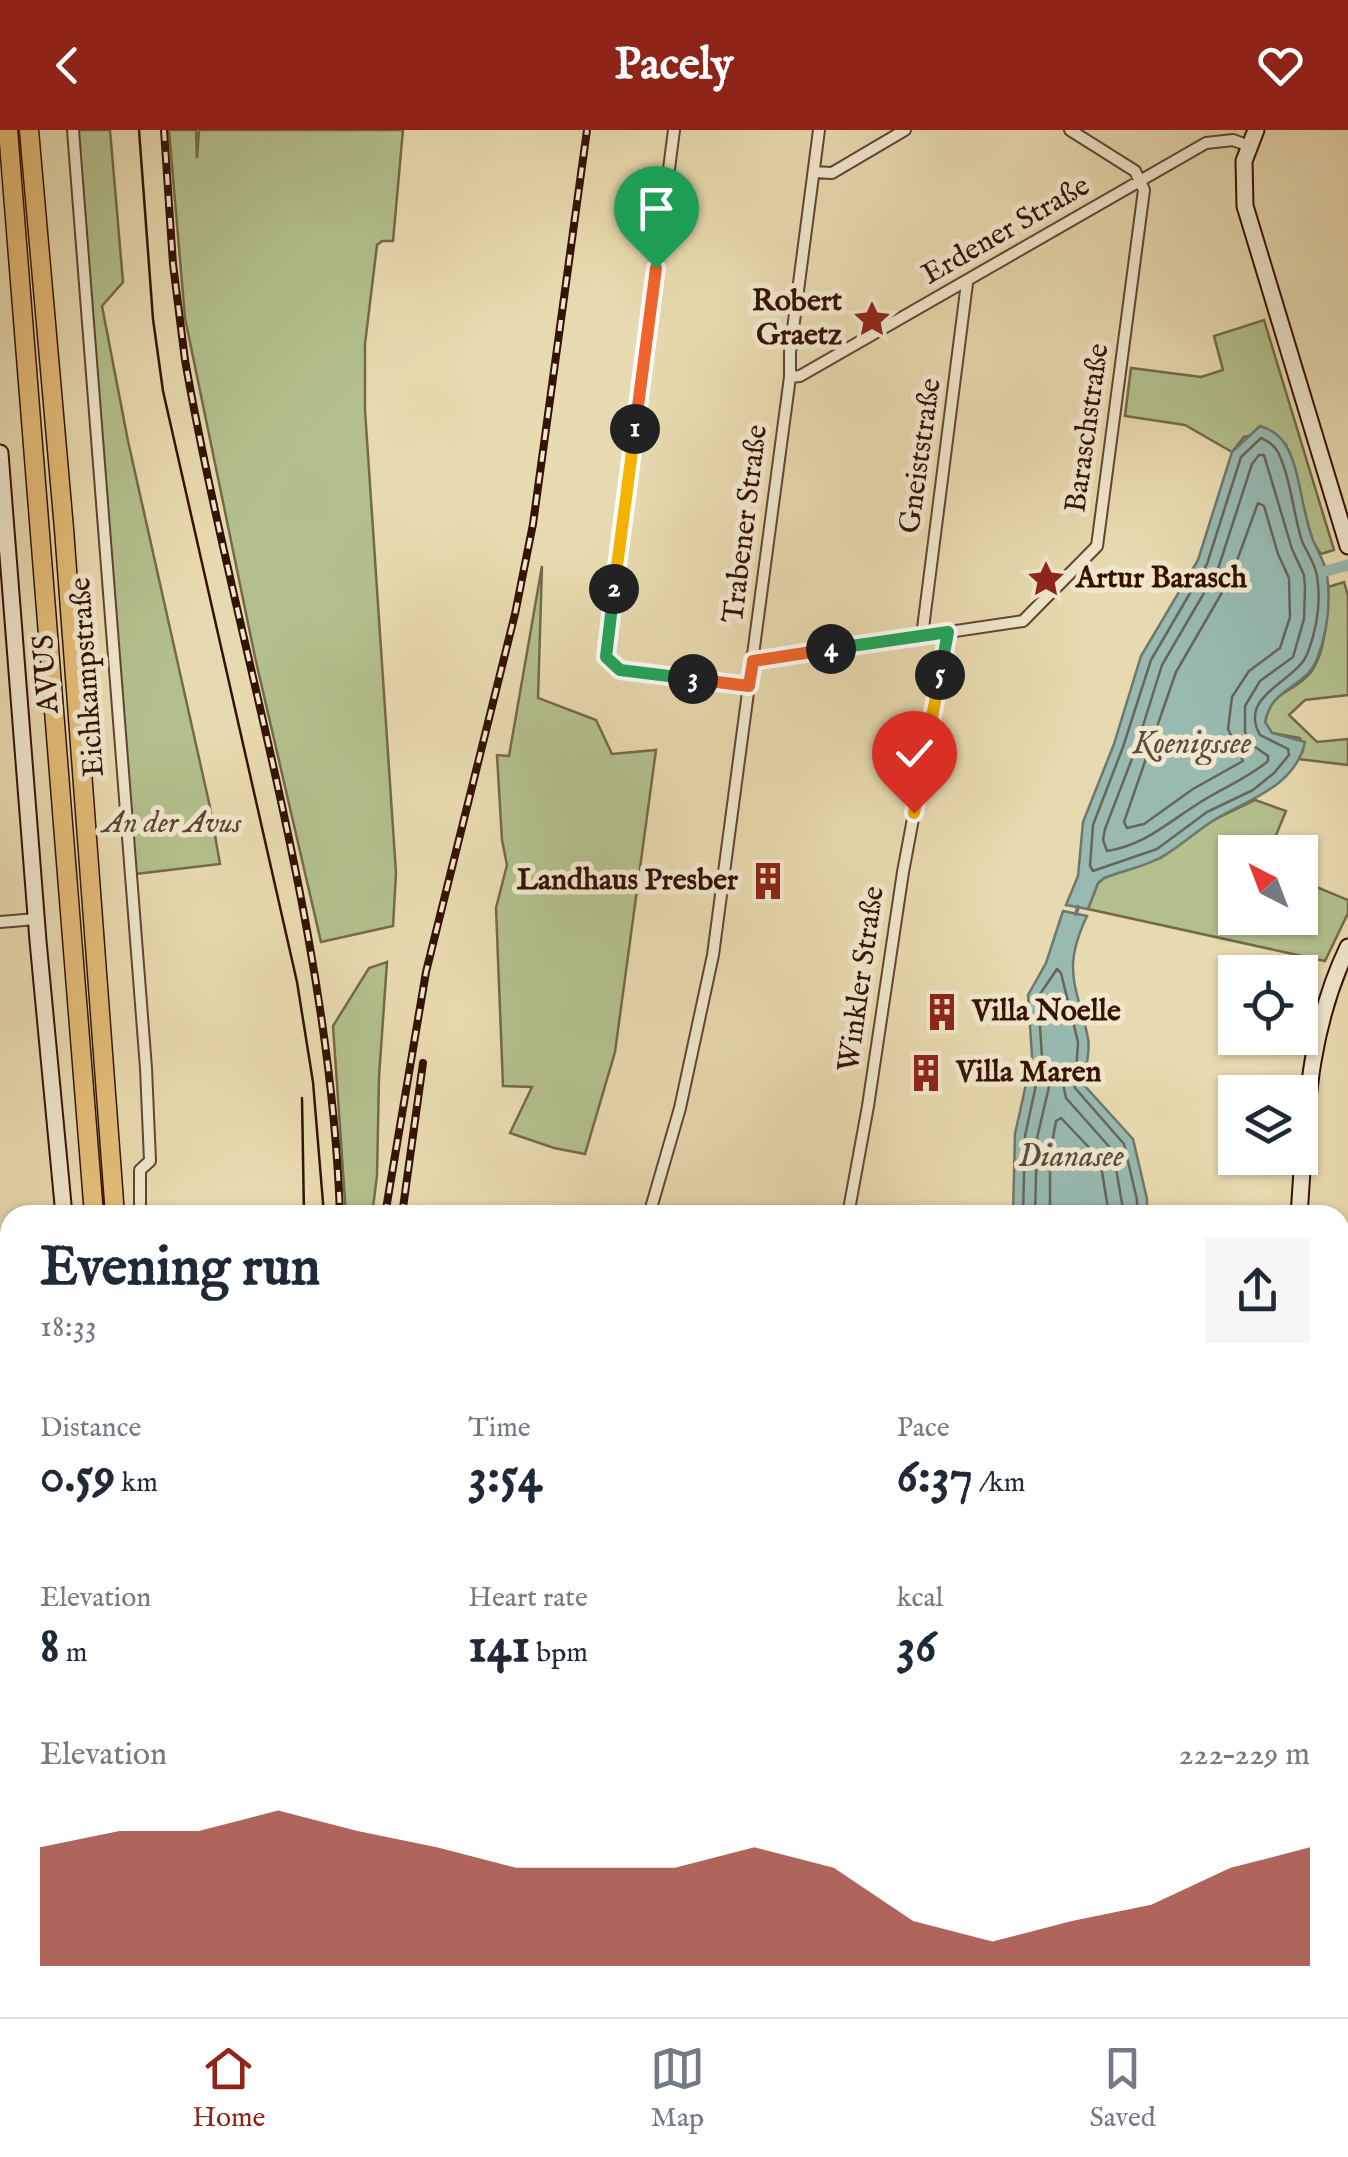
<!DOCTYPE html>
<html lang="en">
<head>
<meta charset="utf-8">
<style>
	:root { --surface:#fff; --page:#f6f6f7; --text:#1f2937; --muted:#747a83; --line:#e0e1e3; --accent:#8f2418 }
	body { margin:0; font-family:"IM FELL English",serif; background:var(--page); color:var(--text); height:100vh; display:flex; flex-direction:column; font-size:38px; white-space:nowrap }
	* { box-sizing:border-box; margin:0 }
	p { font-size:32px; color:var(--muted) }
	.icon { flex:none; width:55px; height:55px; fill:none; stroke:currentColor; stroke-width:2; stroke-linecap:round; stroke-linejoin:round }
	.map { position:relative; flex:1; overflow:hidden }
	.panel { position:absolute; left:0px; top:1075px; width:1350px; height:812px; display:flex; flex-direction:column; background:var(--surface); border-radius:30px 30px 0 0; box-shadow:0 2px 8px #0004 }
	.panel>* { flex:none }
	.needle { width:65px; rotate:318deg }
	.tools { position:absolute; left:1218px; top:705px; display:grid; gap:20px }
	.tools a { display:grid; place-items:center; width:100px; height:100px; border-radius:0px; background:var(--surface); box-shadow:0 2px 8px #0004; font-size:50px }
	.pin { position:absolute; display:grid; place-items:center; width:85px; height:85px; color:#fff; margin:-102px -42px; border-radius:50% 50% 50% 0; rotate:-45deg; box-shadow:0 0 10px #0007 }
	.pin .icon { rotate:45deg }
	.km { position:absolute; width:50px; height:50px; margin:-25px; border-radius:50%; background:#222; color:#fff; font-size:28px; line-height:50px; text-align:center }
	.round { display:grid; place-items:center; flex:none; width:105px; height:105px; border-radius:0px; background:var(--page) }
	.headline { display:flex; align-items:center; justify-content:space-between; height:170px; padding:0 40px }
	h1 { font-size:55px; font-weight:700; line-height:75px }
	.stats { display:grid; grid-template-columns:repeat(3,1fr); gap:15px; height:170px; padding:10px 40px }
	.stats div { display:grid; align-content:center }
	.stats b { font-size:50px; font-weight:700 }
	.stats small { font-size:28px; font-weight:400 }
	.stats p { font-size:28px }
	.chart { height:280px; padding:20px 40px }
	.chart p { display:flex; justify-content:space-between }
	.chart svg { width:100%; height:180px; margin-top:10px; fill:var(--accent); opacity:.7 }
	header { display:flex; justify-content:space-between; align-items:center; height:130px; padding:0 40px; background:var(--accent); color:#fff; font-size:45px; font-weight:700 }
	.tabs { display:flex; justify-content:space-around; align-items:center; height:140px; border-top:2px solid var(--line); background:var(--surface); font-size:28px; color:var(--muted) }
	.tabs a { display:grid; justify-items:center; gap:5px }
	.tabs .selected { color:var(--accent) }
	.map>svg:first-child { display:block }
	.green { fill:#b3c08d; stroke:#746a49; stroke-width:2.5 }
	.water { fill:#98bab1; stroke:#70776c; stroke-width:2.5 }
	.lines { fill:none; stroke-linecap:round; stroke-linejoin:round }
	.shore { stroke:#66665b; stroke-width:2.5 }
	.stream { stroke:#70776c; stroke-width:4 }
	.canal { stroke:#98bab1; stroke-width:11 }
	.street-casing { stroke:#614530; stroke-width:14 }
	.secondary-casing { stroke:#341305; stroke-width:19 }
	.highway-casing { stroke:#341305; stroke-width:21 }
	.street { stroke:#f0e7cc; stroke-width:10 }
	.secondary { stroke:#f0e7cc; stroke-width:15 }
	.highway { stroke:#e4bd78; stroke-width:18 }
	.tram { stroke:#341305; stroke-width:2.5 }
	.rail-casing { stroke:#341305; stroke-width:8 }
	.rail { stroke:#f0e7cc; stroke-width:4; stroke-dasharray:11; stroke-linecap:butt }
	.split-1-casing { stroke:#fff; stroke-width:20 }
	.split-2-casing { stroke:#fff; stroke-width:20 }
	.split-3-casing { stroke:#fff; stroke-width:20 }
	.split-4-casing { stroke:#fff; stroke-width:20 }
	.split-5-casing { stroke:#fff; stroke-width:20 }
	.split-6-casing { stroke:#fff; stroke-width:20 }
	.split-1 { stroke:#f0652b; stroke-width:12 }
	.split-2 { stroke:#f5b400; stroke-width:12 }
	.split-3 { stroke:#22a559; stroke-width:12 }
	.split-4 { stroke:#f0652b; stroke-width:12 }
	.split-5 { stroke:#22a559; stroke-width:12 }
	.split-6 { stroke:#f5b400; stroke-width:12 }
	.labels { text-anchor:middle; dominant-baseline:central; stroke-width:10; stroke-linejoin:round; paint-order:stroke }
	.street-label { font-size:30px; fill:#341305; stroke:#f0e7cc }
	.poi-label { font-size:30px; font-weight:bold; fill:#341305; stroke:#f0e7cc; text-anchor:start }
	.park-label { font-size:30px; font-style:italic; fill:#5a472e; stroke:#f0e7cc }
	.water-label { font-size:32px; font-style:italic; fill:#574d41; stroke:#f0e7cc }
</style>
</head>
<body>
<header><svg class="icon" aria-label="back" viewBox="0 0 24 24"><path d="M15 5l-7 7 7 7"/></svg>Pacely<svg class="icon" aria-label="heart" viewBox="0 0 24 24"><path d="M12 20l-8-8c-3-5 5-10 8-4 3-6 11-1 8 4z"/></svg></header>
<div class="map">
<svg width="1348" height="1887" viewBox="0 0 1348 1887">
	<rect width="100%" height="100%" fill="#e8dab0"/>
	<filter id="stains"><feTurbulence type="fractalNoise" baseFrequency=".002" numOctaves="4"/><feColorMatrix values="0 0 0 0 .2 0 0 0 0 .09 0 0 0 0 .02 0 0 0 .5 -.17"/></filter>
	<radialGradient id="worn" r=".72"><stop offset=".6" stop-color="#630" stop-opacity="0"/><stop offset="1" stop-color="#630" stop-opacity=".3"/></radialGradient>
	<path class="green" d="M77,0H110L123,152L102,176L128,311L210,677L220,734L135,744Z
		M169,0H196L197,28L199,0H403L393,111H382L377,115L365,214V280L396,743L393,796L321,812L255,527L185,188Z
		M1264,190L1334,420L1321,424L1313,412L1286,315L1272,301L1244,307L1232,322L1185,295L1125,286L1131,238L1201,247L1223,240L1214,206Z
		M542,436L538,568L596,590L612,624L656,620L615,922L585,1024L554,1018L510,1003L532,957L503,956L496,778L507,735L502,710L497,625L509,626Z
		M1344,452L1348,466V565L1305,570L1289,585L1317,612L1348,609V635L1298,629L1303,621L1300,608L1272,603L1265,592C1272,558 1294,564 1311,542C1327,520 1327,483 1328,457Z
		M1255,670L1286,681L1269,722H1235V788H1300V750L1348,770V783L1325,831L1088,779L1098,753L1104,748L1161,728L1212,691Z
		M387,832L379,947L377,1046L372,1085H346L333,896L369,838Z
		M10,1457V1878H114L115,1887H0V1459Z"/>
	<path class="water" d="M1260,296C1270,299 1279,305 1285,314C1300,336 1302,384 1313,410C1318,422 1325,432 1327,445C1331,473 1327,503 1317,529C1305,559 1272,556 1265,592L1272,603L1305,612C1295,657 1249,669 1214,690C1196,701 1181,716 1163,726C1146,737 1123,740 1104,748L1098,753L1088,779L1066,775L1078,746L1083,692L1114,614L1141,526L1198,430L1232,322Z
		M1063,781L1087,786C1061,841 1077,855 1088,908C1091,924 1084,939 1084,955L1133,1009L1147,1069V1085H1013L1015,1004L1032,927L1028,865L1046,833Z"/>
	<g class="lines">
		<path class="shore" d="M1261,308C1268,311 1274,315 1278,322C1291,349 1293,383 1302,411C1307,423 1315,433 1317,446C1321,471 1317,498 1308,522C1298,552 1237,564 1260,605L1288,619L1289,625L1274,643L1253,660L1207,682L1157,719L1093,741L1090,736L1093,695L1123,617L1151,530L1207,434L1241,327Z
			M1264,325L1292,419L1304,445L1305,458L1304,489L1293,527L1260,551L1245,576V602L1251,614L1268,626V631C1247,649 1222,658 1199,673C1169,692 1143,716 1107,721L1103,710L1105,699L1135,621L1162,535L1218,439L1252,334L1259,325Z
			M1258,373L1264,376L1278,424L1289,448L1290,487L1280,518L1249,541L1232,567L1228,599L1243,631L1193,659L1144,694L1127,698L1124,692L1176,542L1231,447Z
			M1023,1085L1025,1006L1042,927L1038,867L1057,839L1061,843L1078,912L1075,958L1124,1014L1137,1070V1085
			M1035,1085L1037,1008L1052,944L1056,940L1061,944L1066,968L1113,1021L1124,1085
			M1050,1085V1024L1056,991L1061,988L1100,1029L1109,1085"/>
		<path class="stream" d="M1076,784L1078,777"/>
		<path class="canal" d="M1326,441L1348,435"/>
		<g class="street-casing">
			<path id="street" d="M73,0L146,938L150,1031L140,1040V1085
				M674,0L606,527L620,540L749,557
				M814,42L832,43L905,0
				M790,247L800,246L1206,13L1233,10L1249,16
				M922,506L967,153
				M753,531L1023,491L1097,416L1144,60L1135,41L1070,0
				M0,792L36,789
				M649,1085L680,978L713,825L790,247V222L819,0
				M848,1085L868,976L903,742L948,502
				M1340,1240L1348,1235
				M1340,1259L1348,1253
				M0,1335L10,1334
				M1340,1480L1348,1476
				M1340,1718L1348,1747
				M122,1878L123,1887
				M608,1878V1887
				M311,1887V1878
				M896,1887L1026,1878"/>
		</g>
		<g class="secondary-casing">
			<path id="secondary" d="M1256,0L1244,31L1245,76L1348,416
				M0,323L38,811L64,1085
				M1299,1085C1306,990 1306,905 1348,817
				M1340,1800L1348,1804
				M1197,1887L1200,1878"/>
		</g>
		<g class="highway-casing">
			<path id="highway" d="M8,0L94,1085
				M29,0L64,399L115,1085
				M153,1878L154,1887
				M174,1878L175,1887"/>
		</g>
		<use href="#street" class="street"/>
		<use href="#secondary" class="secondary"/>
		<use href="#highway" class="highway"/>
		<path class="tram" d="M139,0L153,189L163,261L297,852L313,952L324,1085
			M302,968L304,1085
			M250,1878L251,1887"/>
		<g class="rail-casing">
			<path id="rail" d="M164,0L173,134L185,230C235,514 330,795 340,1085
				M385,1085L426,842L515,484L533,394L587,0
				M402,1085L423,933
				M272,1878L273,1887
				M299,1887V1878"/>
		</g>
		<use href="#rail" class="rail"/>
	</g>
	<g class="lines">
		<g class="split-1-casing">
			<path id="split-1" d="M635,299L656,138"/>
		</g>
		<g class="split-2-casing">
			<path id="split-2" d="M614,459L635,299"/>
		</g>
		<g class="split-3-casing">
			<path id="split-3" d="M614,459L606,527L620,540L693,549"/>
		</g>
		<g class="split-4-casing">
			<path id="split-4" d="M693,549L749,556L753,531L831,519"/>
		</g>
		<g class="split-5-casing">
			<path id="split-5" d="M831,519L948,502L940,545"/>
		</g>
		<g class="split-6-casing">
			<path id="split-6" d="M914,683L940,545"/>
		</g>
		<use href="#split-1" class="split-1"/>
		<use href="#split-2" class="split-2"/>
		<use href="#split-3" class="split-3"/>
		<use href="#split-4" class="split-4"/>
		<use href="#split-5" class="split-5"/>
		<use href="#split-6" class="split-6"/>
	</g>
	<defs>
		<g id="sight-bare" transform="scale(3)"><path d="M0-6L1.8-2.2L6-1.7L2.9 1.2L3.7 5.4L0 3.3L-3.7 5.4L-2.9 1.2L-6-1.7L-1.8-2.2Z" fill="#8f2418" stroke="#f0e7cc" stroke-width="2.5" paint-order="stroke"/></g>
		<g id="building-bare" transform="scale(3)"><path d="M-4-6H4V6H1V3H-1V6H-4ZM-2.5-4.3h1.7v1.8h-1.7ZM.8-4.3h1.7v1.8H.8ZM-2.5-1h1.7V.8h-1.7ZM.8-1h1.7V.8H.8Z" fill="#8f2418" stroke="#f0e7cc" stroke-width="2.5" paint-order="stroke"/></g>
	</defs>
	<g fill-rule="evenodd">
		<use href="#sight-bare" x="872" y="189"/>
		<use href="#sight-bare" x="1046" y="449"/>
		<use href="#building-bare" x="768" y="751"/>
		<use href="#building-bare" x="942" y="882"/>
		<use href="#building-bare" x="926" y="943"/>
	</g>
	<g class="labels">
		<g class="street-label">
			<text transform="translate(1006 101) rotate(-30)">Erdener Straße</text>
			<text transform="translate(1088 298) rotate(-82)">Baraschstraße</text>
			<text transform="translate(921 326) rotate(-82)">Gneiststraße</text>
			<text transform="translate(746 394) rotate(-83)">Trabener Straße</text>
			<text transform="translate(47 544) rotate(-94)">AVUS</text>
			<text transform="translate(88 547) rotate(-94)">Eichkampstraße</text>
			<text transform="translate(862 849) rotate(-82)">Winkler Straße</text>
		</g>
		<g class="poi-label">
			<text x="842" y="172" text-anchor="end">Robert<tspan x="842" dy="34">Graetz</tspan></text>
			<text x="1076" y="449">Artur Barasch</text>
			<text x="738" y="751" text-anchor="end">Landhaus Presber</text>
			<text x="972" y="882">Villa Noelle</text>
			<text x="956" y="943">Villa Maren</text>
		</g>
		<g class="park-label">
			<text x="172" y="694">An der Avus</text>
		</g>
		<g class="water-label">
			<text x="1192" y="614">Koenigssee</text>
			<text x="1071" y="1027">Dianasee</text>
		</g>
	</g>
	<rect width="100%" height="100%" filter="url(#stains)"/>
	<rect width="100%" height="100%" fill="url(#worn)"/>
</svg>
<div class="tools">
<a><svg class="needle" viewBox="-14 -14 28 28"><path d="M0-13l5 13h-10z" fill="#e53935"/><path d="M0 13l5-13h-10z" fill="#747a83"/></svg></a>
<a><svg class="icon" aria-label="locate" viewBox="0 0 24 24"><circle cx="12" cy="12" r="6"/><path d="M12 2v4M12 18v4M2 12h4M18 12h4"/></svg></a>
<a><svg class="icon" aria-label="layers" viewBox="0 0 24 24"><path d="M12 4l9 5-9 5-9-5zM3 14l9 5 9-5"/></svg></a>
</div>
<div class="pin" style="left:656px;top:138px;background:#1e9e55"><svg class="icon" aria-label="arrive" viewBox="0 0 24 24"><path d="M6 21V4h12l-3 4 3 4H6"/></svg></div>
<div class="pin" style="left:914px;top:683px;background:#d93025"><svg class="icon" aria-label="check" viewBox="0 0 24 24"><path d="M5 12l5 5 9-10"/></svg></div>
<b class="km" style="left:635px;top:299px">1</b>
<b class="km" style="left:614px;top:459px">2</b>
<b class="km" style="left:693px;top:549px">3</b>
<b class="km" style="left:831px;top:519px">4</b>
<b class="km" style="left:940px;top:545px">5</b>
<section class="panel">
<div class="headline"><div><h1>Evening run</h1><p>18:33</p></div><a class="round"><svg class="icon" aria-label="share" viewBox="0 0 24 24"><path d="M12 15V3M7 8l5-5 5 5M5 13v7h14v-7"/></svg></a></div>
<div class="stats">
<div><p>Distance</p><b>0.59<small> km</small></b></div>
<div><p>Time</p><b>3:54</b></div>
<div><p>Pace</p><b>6:37<small> /km</small></b></div>
</div>
<div class="stats">
<div><p>Elevation</p><b>8<small> m</small></b></div>
<div><p>Heart rate</p><b>141<small> bpm</small></b></div>
<div><p>kcal</p><b>36</b></div>
</div>
<div class="chart"><p><span>Elevation</span>222–229 m</p>
<svg viewBox="0 0 160 44" preserveAspectRatio="none"><path d="M0 44V15L10 11L20 11L30 6L40 11L50 15L60 20L70 20L80 20L90 15L100 20L110 33L120 38L130 33L140 29L150 20L160 15V44z"/></svg>
</div>
</section>
</div>
<nav class="tabs">
<a class="selected"><svg class="icon" aria-label="home" viewBox="0 0 24 24"><path d="M3 11l9-7 9 7M6 9v11h12V9"/></svg>Home</a>
<a><svg class="icon" aria-label="map" viewBox="0 0 24 24"><path d="M3 6l6-2 6 2 6-2v14l-6 2-6-2-6 2zM9 4v14M15 6v14"/></svg>Map</a>
<a><svg class="icon" aria-label="saved" viewBox="0 0 24 24"><path d="M7 4h10v16l-5-4-5 4z"/></svg>Saved</a>
</nav>
</body>
</html>
